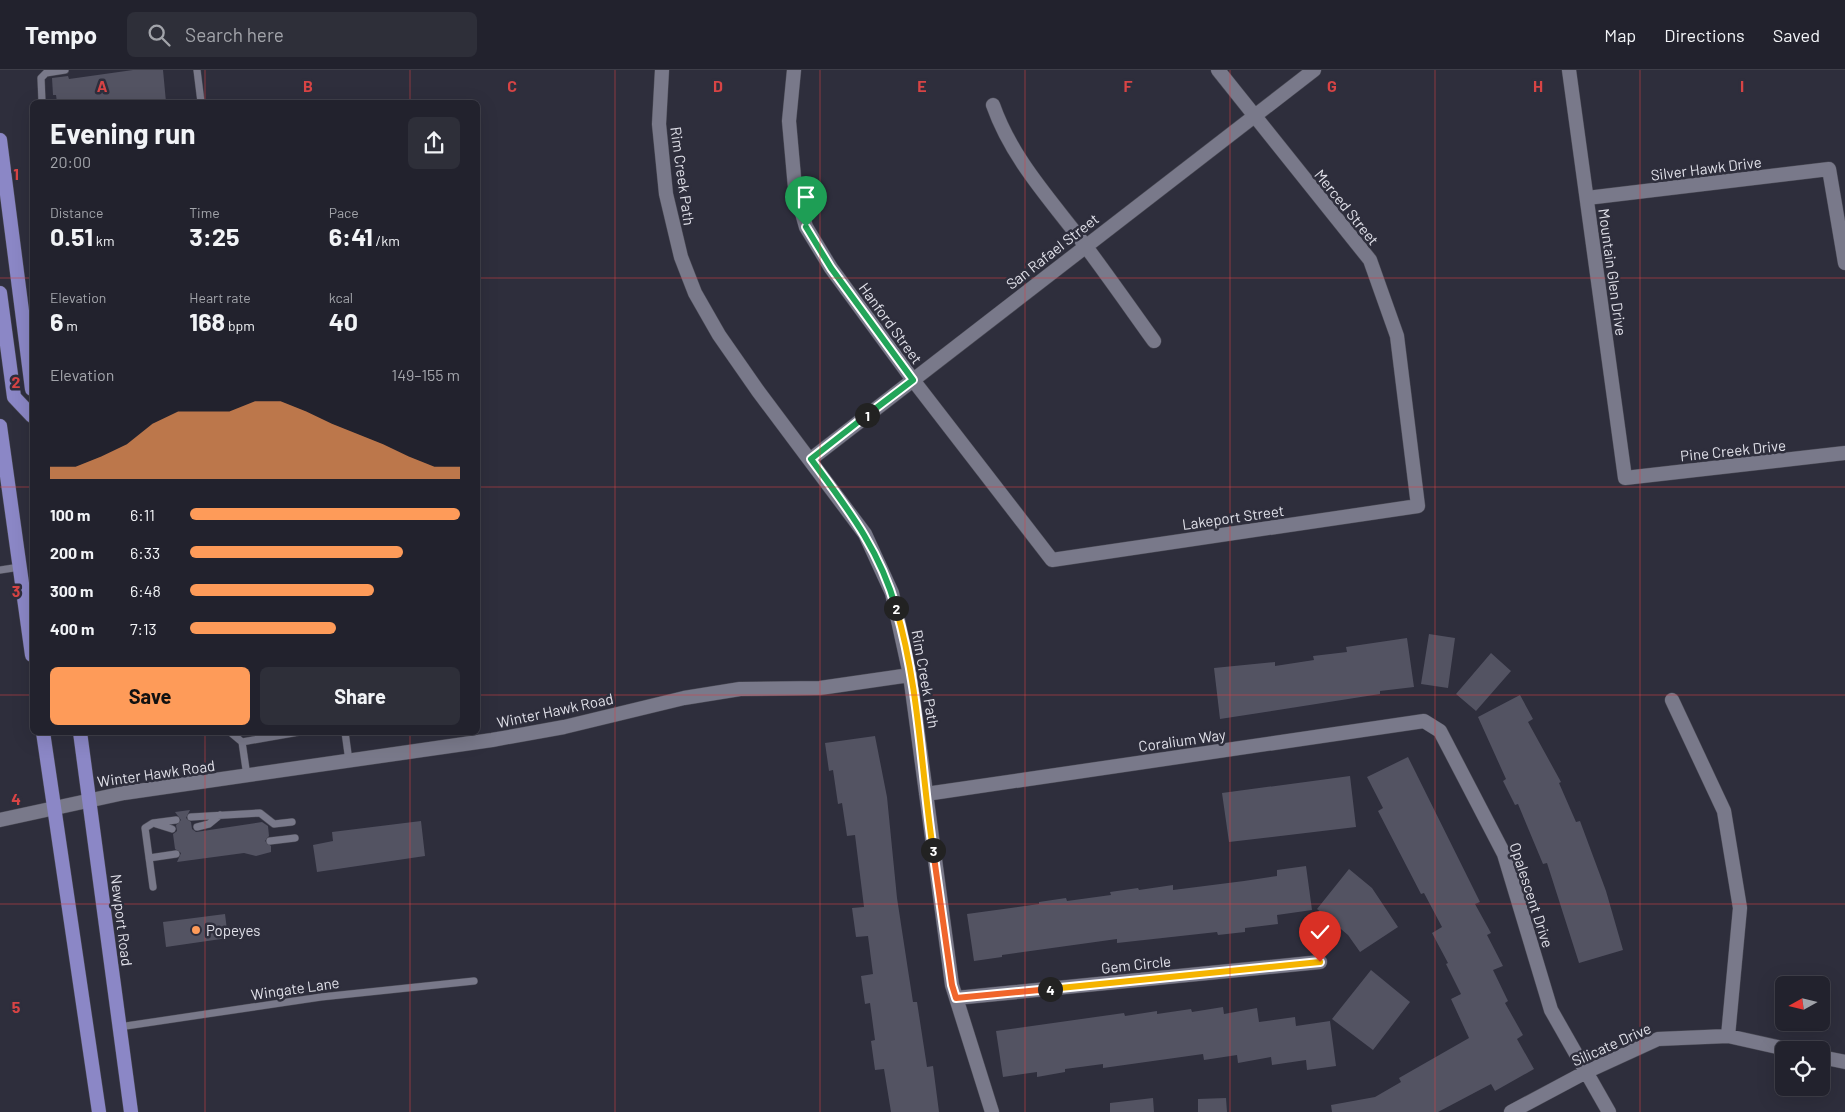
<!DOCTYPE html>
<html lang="en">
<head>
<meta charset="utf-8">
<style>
	:root { --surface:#22222d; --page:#2e2f39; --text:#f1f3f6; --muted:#a2a4aa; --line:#3f3f49; --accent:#fe9b59 }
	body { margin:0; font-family:Barlow,sans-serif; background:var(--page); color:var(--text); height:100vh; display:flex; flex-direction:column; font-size:19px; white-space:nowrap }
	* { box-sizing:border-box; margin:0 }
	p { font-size:16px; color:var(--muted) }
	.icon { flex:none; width:28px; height:28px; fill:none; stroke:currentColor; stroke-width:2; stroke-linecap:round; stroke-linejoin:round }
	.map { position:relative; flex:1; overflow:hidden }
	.sheet { position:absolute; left:30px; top:30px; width:450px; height:635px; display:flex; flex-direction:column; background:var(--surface); border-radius:8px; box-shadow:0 5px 20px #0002,0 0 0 1px var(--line) }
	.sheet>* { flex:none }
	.needle { width:32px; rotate:262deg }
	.controls { position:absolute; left:1775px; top:906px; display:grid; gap:10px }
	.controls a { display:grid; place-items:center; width:55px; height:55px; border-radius:8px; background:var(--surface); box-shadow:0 5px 20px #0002,0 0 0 1px var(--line); font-size:25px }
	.pin { position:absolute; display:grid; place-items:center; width:42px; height:42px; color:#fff; margin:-51px -21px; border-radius:50% 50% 50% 0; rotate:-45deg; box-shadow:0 0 5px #0007 }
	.pin .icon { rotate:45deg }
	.km { position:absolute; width:25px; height:25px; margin:-12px; border-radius:50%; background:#222; color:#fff; font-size:14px; line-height:25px; text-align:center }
	.round { display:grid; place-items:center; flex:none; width:52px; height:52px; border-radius:8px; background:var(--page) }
	.overview { display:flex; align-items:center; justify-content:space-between; height:85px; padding:0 20px }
	h1 { font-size:28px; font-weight:700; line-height:38px }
	.stats { display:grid; grid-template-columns:repeat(3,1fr); gap:8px; height:85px; padding:5px 20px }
	.stats div { display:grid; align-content:center }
	.stats b { font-size:25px; font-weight:700 }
	.stats small { font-size:14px; font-weight:400 }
	.stats p { font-size:14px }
	.chart { height:140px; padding:10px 20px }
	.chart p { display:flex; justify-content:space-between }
	.chart svg { width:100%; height:90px; margin-top:5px; fill:var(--accent); opacity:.7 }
	.cta { display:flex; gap:10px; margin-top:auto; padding:10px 20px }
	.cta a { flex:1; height:58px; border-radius:8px; background:var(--accent); color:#111; font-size:20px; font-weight:700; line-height:58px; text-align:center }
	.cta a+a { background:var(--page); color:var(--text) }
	ul { padding:0 20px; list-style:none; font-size:16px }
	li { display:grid; grid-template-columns:80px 60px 1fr; align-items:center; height:38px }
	li i { height:12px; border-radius:6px; background:var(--accent) }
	header { display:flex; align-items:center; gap:30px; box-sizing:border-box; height:70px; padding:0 25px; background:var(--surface); border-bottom:1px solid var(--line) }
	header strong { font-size:24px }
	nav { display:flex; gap:28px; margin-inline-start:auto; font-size:18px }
	.search { width:350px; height:45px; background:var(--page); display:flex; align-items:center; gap:12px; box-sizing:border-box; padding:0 18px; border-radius:8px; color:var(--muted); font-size:19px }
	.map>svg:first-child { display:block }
	.building { fill:#535362 }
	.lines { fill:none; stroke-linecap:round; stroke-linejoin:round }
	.service-casing { stroke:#4b4b56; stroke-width:8 }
	.minor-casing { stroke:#4b4b56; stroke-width:15 }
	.primary-casing { stroke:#4b4b56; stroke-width:15 }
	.service { stroke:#79798a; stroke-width:7 }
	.minor { stroke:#79798a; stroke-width:14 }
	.primary { stroke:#8b87c6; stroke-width:14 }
	.split-1-casing { stroke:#fff; stroke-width:10 }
	.split-2-casing { stroke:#fff; stroke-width:10 }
	.split-3-casing { stroke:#fff; stroke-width:10 }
	.split-4-casing { stroke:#fff; stroke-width:10 }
	.split-5-casing { stroke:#fff; stroke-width:10 }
	.split-1 { stroke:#22a559; stroke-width:6 }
	.split-2 { stroke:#22a559; stroke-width:6 }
	.split-3 { stroke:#f5b400; stroke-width:6 }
	.split-4 { stroke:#f0652b; stroke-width:6 }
	.split-5 { stroke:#f5b400; stroke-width:6 }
	.grid { fill:none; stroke:#d84445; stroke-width:1; stroke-opacity:0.55 }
	.poi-dot { fill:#fe9b59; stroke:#2e2e3c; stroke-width:2 }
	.labels { text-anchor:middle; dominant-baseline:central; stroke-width:5; stroke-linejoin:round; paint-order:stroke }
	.street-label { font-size:15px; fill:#e0e0e9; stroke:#2e2e3c }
	.poi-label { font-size:15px; fill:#e0e0e9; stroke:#2e2e3c; text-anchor:start }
	.grid-label { font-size:16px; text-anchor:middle; font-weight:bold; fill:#d84445; stroke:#2e2e3c; stroke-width:5; stroke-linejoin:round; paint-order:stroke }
</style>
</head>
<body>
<header>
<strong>Tempo</strong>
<div class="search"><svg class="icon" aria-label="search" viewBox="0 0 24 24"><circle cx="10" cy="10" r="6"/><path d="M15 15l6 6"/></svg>Search here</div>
<nav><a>Map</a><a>Directions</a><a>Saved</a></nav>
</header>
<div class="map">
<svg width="1845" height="1042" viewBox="0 0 1845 1042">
	<rect width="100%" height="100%" fill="#2e2e3c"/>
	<path class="building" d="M133,0H163L166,32H57L56,25H53L52,8L68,6L69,9Z
		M1429,564L1455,568L1448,618L1421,614Z
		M1407,568L1414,617L1380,621V624L1220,649L1214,598L1275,592V596L1314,590L1313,586L1347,582L1346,577Z
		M1491,583L1511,601L1476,641L1456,624Z
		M1520,625L1533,649L1528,652L1561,712L1559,713L1576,752L1580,751L1606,821L1623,880L1579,893L1547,793L1543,794L1518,734L1515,735L1503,711L1506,709L1478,647Z
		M875,666L887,727L897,828L908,900L913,932H917L927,997L933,996L939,1042H891L884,999L875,1000L871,971L875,970L870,933L865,934L861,906L873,904L868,866L856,867L852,838L864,837L855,765L847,766L842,733L838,734L833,700L829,701L825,673Z
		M1408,687L1480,832L1475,834L1491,863L1487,865L1503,896L1493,900L1508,931L1505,933L1523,965L1517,969L1534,999L1495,1021L1491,1014L1438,1042H1332L1331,1035L1375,1027L1401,1012L1399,1008L1469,968L1451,929L1461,924L1446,894L1448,893L1432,863L1442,857L1424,823L1421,824L1378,741L1383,738L1367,707Z
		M1350,706L1356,757L1229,772L1222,723Z
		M190,740L186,748L191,752L192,759L196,762L262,752L268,756L269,766L265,771L271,776V782L256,786L244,783L177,792L181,783L175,779L173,764L177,761L176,755L181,750L175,742Z
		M421,751L425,786L317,802L313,775L333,771L332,762Z
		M1306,796L1312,840L1277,845L1278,854L1245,858V862L1218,865L1217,862L1117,873V869L1002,885V887L974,891L967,844L1039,834V832L1066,828L1067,831L1111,825L1110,822L1138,818L1139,820L1173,815V820L1244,811L1277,806V800Z
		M1349,799L1372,818L1398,857L1360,882L1348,865L1317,839Z
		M225,844L228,868L166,877L163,852Z
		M1371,900L1410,932L1373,980L1332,949Z
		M1223,937L1224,944L1257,938L1259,952L1295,947L1296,956L1330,951L1336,996L1307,1000L1306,990L1272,995L1271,987L1238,993L1237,985L1204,990L1203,984L1103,998V994L1065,999V1002L1037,1007V1002L1003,1007L996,961L1124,943L1125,946L1157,941V944L1191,939L1192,942Z
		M1153,1028L1154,1042H1110V1033Z
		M1226,1028L1227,1042H1198V1029Z"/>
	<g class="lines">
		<g class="service-casing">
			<path id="service" d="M197,0L201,32
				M42,32L41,8L46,3L65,0
				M0,500L20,497
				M230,662L242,672L247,706
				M345,662L349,691
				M242,672L299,662
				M191,747L260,743L274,754L292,752
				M156,754L172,759
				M197,757L209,754L220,745
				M270,771L295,768
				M149,788L176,784
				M153,817L145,758L153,753L176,750
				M119,957L321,927L474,911"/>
		</g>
		<g class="minor-casing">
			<path id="minor" d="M662,0L659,54L666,124L681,187L695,223L719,265L758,321L865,464L892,523L910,605L952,915L992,1042
				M794,0L789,51L795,118L806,157L831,198L913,310L1052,490L1418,436L1397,266L1370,190L1218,0
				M1569,0L1625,408L1845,383
				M993,35C1012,89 1050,129 1084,174C1108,206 1131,239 1154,271
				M1587,128L1829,99L1845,193
				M811,389L1314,0
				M1672,630L1724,741L1740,838L1728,966
				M926,724L1424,651L1440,661L1504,784L1551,940L1609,1042
				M0,750L124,723L492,670L564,657L684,628L740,619L820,618L910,605
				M956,928L1320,892
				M1821,987L1845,992
				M1511,1042L1586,1002L1658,969L1728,966L1791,980"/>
		</g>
		<g class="primary-casing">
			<path id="primary" d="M0,70L32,319
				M0,223L14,327L32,346
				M0,356L32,585
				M43,662L99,1042
				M80,662L131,1042"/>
		</g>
		<use href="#service" class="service"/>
		<use href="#minor" class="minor"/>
		<use href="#primary" class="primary"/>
	</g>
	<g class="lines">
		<g class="split-1-casing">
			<path id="split-1" d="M806,157L831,198L913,310L867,345"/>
		</g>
		<g class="split-2-casing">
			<path id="split-2" d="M867,345L811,389C847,438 879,478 896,538"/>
		</g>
		<g class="split-3-casing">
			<path id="split-3" d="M896,538C919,616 921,699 933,780"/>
		</g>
		<g class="split-4-casing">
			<path id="split-4" d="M933,780L952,915L956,928L1050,919"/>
		</g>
		<g class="split-5-casing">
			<path id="split-5" d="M1050,919L1320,892"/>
		</g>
		<use href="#split-1" class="split-1"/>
		<use href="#split-2" class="split-2"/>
		<use href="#split-3" class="split-3"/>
		<use href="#split-4" class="split-4"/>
		<use href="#split-5" class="split-5"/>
	</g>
	<path class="grid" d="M205,0V32M410,0V32M615,0V1042M820,0V1042M1025,0V1042M1230,0V1042M1435,0V1042M1640,0V1042M0,208H32M478,208H1845M0,417H32M478,417H1845M0,625H32M478,625H1845M205,662V1042M410,662V1042M0,834H1845"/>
	<circle class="poi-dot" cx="196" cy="860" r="5"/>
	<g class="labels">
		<g class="street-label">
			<text transform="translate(1706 98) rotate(-7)">Silver Hawk Drive</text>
			<text transform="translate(683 106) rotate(82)">Rim Creek Path</text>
			<text transform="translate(1347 137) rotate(51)">Merced Street</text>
			<text transform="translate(1052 181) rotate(-38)">San Rafael Street</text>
			<text transform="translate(1613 202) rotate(82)">Mountain Glen Drive</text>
			<text transform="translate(891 253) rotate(54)">Hanford Street</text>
			<text transform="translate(1733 380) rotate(-6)">Pine Creek Drive</text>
			<text transform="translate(1233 447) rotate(-8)">Lakeport Street</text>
			<text transform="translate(926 609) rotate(80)">Rim Creek Path</text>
			<text transform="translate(555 640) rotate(-12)">Winter Hawk Road</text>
			<text transform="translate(1182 670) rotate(-8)">Coralium Way</text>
			<text transform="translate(156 703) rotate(-8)">Winter Hawk Road</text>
			<text transform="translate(1532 825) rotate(72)">Opalescent Drive</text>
			<text transform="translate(122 850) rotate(83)">Newport Road</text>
			<text transform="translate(1136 894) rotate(-6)">Gem Circle</text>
			<text transform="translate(295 918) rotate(-8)">Wingate Lane</text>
			<text transform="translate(1611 974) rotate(-24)">Silicate Drive</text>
		</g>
		<g class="poi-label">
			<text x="206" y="860">Popeyes</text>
		</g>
	</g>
	<g class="grid-label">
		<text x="102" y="22">A</text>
		<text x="308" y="22">B</text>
		<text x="512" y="22">C</text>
		<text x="718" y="22">D</text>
		<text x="922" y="22">E</text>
		<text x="1128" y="22">F</text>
		<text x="1332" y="22">G</text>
		<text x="1538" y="22">H</text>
		<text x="1742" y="22">I</text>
		<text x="16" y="110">1</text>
		<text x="16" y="318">2</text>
		<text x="16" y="527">3</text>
		<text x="16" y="735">4</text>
		<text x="16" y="943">5</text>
	</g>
</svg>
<div class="controls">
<a><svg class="needle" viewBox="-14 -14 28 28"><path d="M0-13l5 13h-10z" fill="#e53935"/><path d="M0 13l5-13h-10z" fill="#a2a4aa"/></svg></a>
<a><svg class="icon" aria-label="locate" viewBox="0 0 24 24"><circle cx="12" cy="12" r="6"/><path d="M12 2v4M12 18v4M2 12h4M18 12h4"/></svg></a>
</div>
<div class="pin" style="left:806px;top:157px;background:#1e9e55"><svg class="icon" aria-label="arrive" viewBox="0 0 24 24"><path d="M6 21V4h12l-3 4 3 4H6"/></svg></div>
<div class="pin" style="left:1320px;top:892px;background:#d93025"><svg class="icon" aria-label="check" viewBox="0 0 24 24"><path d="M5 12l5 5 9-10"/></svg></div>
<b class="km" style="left:867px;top:345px">1</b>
<b class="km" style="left:896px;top:538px">2</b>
<b class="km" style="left:933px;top:780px">3</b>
<b class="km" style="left:1050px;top:919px">4</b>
<section class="sheet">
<div class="overview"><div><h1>Evening run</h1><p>20:00</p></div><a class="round"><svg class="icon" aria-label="share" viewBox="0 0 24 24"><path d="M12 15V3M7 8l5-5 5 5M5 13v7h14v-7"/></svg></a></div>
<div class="stats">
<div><p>Distance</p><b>0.51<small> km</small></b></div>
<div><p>Time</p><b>3:25</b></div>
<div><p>Pace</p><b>6:41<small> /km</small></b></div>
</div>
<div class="stats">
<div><p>Elevation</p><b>6<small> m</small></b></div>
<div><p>Heart rate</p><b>168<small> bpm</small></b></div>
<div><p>kcal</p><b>40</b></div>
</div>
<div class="chart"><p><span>Elevation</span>149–155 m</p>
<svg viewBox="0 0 160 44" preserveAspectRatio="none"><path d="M0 44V38L10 38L20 33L30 27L40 17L50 11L60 11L70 11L80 6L90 6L100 11L110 17L120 22L130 27L140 33L150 38L160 38V44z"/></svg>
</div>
<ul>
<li><b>100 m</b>6:11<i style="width:100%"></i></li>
<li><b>200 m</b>6:33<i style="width:79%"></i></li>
<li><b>300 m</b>6:48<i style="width:68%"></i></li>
<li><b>400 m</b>7:13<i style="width:54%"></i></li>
</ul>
<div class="cta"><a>Save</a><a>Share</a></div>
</section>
</div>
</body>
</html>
